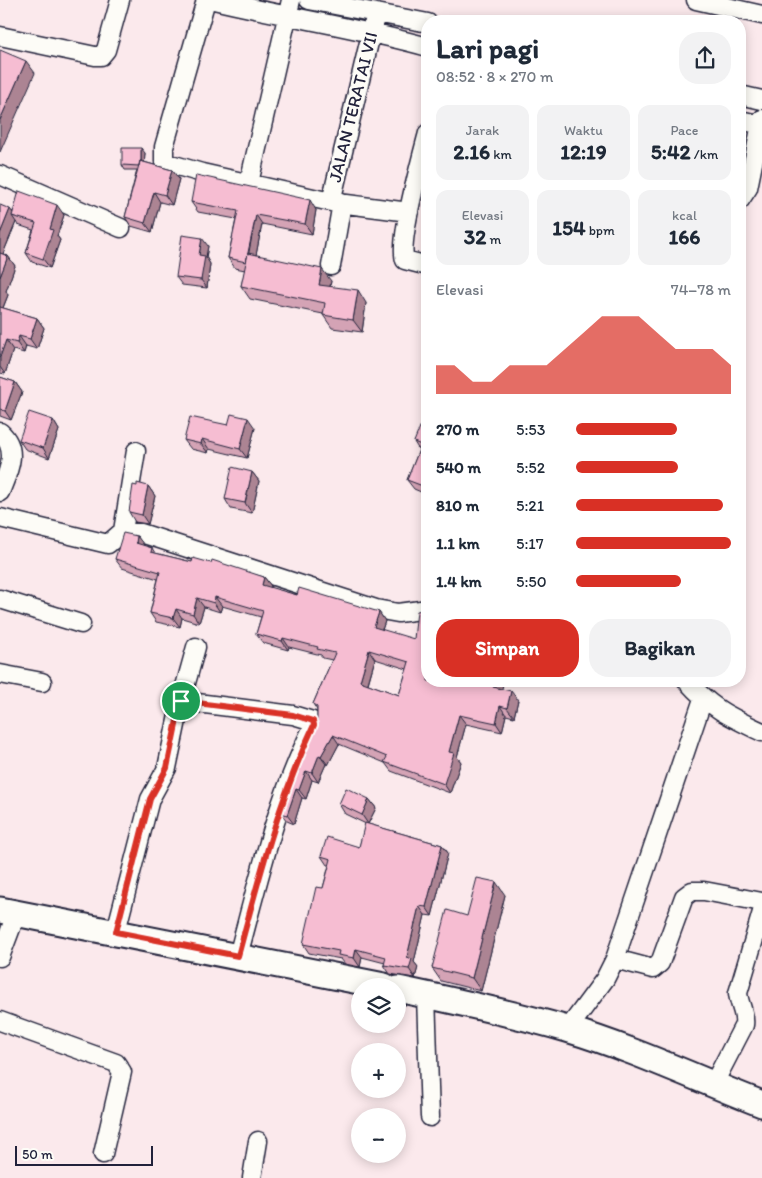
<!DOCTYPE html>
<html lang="id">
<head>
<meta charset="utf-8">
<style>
	:root { --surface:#fff; --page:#f2f2f3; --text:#1f2937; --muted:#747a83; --accent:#d93025 }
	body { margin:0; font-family:Itim,sans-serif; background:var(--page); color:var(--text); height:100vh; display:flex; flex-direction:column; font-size:19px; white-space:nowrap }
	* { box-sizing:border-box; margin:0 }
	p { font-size:16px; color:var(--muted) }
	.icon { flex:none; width:28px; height:28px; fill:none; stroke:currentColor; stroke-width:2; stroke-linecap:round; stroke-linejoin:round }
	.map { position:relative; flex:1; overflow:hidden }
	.side { position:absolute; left:421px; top:15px; width:325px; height:672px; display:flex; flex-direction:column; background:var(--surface); border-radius:20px; box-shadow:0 2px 12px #0003 }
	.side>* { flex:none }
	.controls { position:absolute; left:351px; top:978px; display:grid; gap:10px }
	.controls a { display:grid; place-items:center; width:55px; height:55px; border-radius:50%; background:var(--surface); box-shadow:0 2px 12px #0003; font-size:25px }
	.scale { position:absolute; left:15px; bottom:12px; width:138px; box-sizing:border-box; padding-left:5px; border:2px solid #22223b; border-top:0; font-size:14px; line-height:18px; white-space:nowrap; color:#22223b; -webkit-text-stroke:4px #fdfcf7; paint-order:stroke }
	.pin { position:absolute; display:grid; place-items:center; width:42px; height:42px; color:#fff; margin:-21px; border:2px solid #fff; border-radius:50%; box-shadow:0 1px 5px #0007 }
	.round { display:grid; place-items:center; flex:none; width:52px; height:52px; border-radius:20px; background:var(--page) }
	.summary { display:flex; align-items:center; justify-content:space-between; height:85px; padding:0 15px }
	h1 { font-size:28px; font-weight:700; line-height:38px }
	.metrics { display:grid; grid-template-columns:repeat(3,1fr); gap:8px; height:85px; padding:5px 15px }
	.metrics div { display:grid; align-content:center; border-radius:12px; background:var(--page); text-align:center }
	.metrics b { font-size:21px; font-weight:700 }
	.metrics small { font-size:14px; font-weight:400 }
	.metrics p { font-size:14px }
	.chart { height:140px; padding:10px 15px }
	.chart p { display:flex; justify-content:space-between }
	.chart svg { width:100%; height:90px; margin-top:5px; fill:var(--accent); opacity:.7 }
	.primary-button { display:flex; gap:10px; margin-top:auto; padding:10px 15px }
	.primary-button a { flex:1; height:58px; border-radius:20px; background:var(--accent); color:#fff; font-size:20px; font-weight:700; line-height:58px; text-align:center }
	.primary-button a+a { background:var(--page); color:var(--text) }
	ul { padding:0 15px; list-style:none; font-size:16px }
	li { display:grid; grid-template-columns:80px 60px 1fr; align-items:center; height:38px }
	li i { height:12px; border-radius:6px; background:var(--accent) }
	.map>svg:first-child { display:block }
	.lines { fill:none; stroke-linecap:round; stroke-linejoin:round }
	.street-casing { stroke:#22223b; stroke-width:21 }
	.secondary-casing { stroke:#22223b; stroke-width:29 }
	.street { stroke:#fdfcf7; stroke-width:18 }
	.secondary { stroke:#fdfcf7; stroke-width:25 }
	.wall { fill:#d4a3b5; stroke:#22223b; fill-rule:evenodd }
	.shaded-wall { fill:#ac8493; stroke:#22223b }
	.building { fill:#f6bdd2; stroke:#22223b; fill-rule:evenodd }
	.route-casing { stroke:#fff; stroke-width:10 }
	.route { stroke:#d93025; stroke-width:6 }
	.labels { text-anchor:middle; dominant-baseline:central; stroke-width:5; stroke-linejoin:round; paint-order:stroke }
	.street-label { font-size:18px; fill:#22223b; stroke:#fdfcf7 }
</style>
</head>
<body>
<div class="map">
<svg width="762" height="1178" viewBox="0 0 762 1178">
	<rect width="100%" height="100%" fill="#fbe9ec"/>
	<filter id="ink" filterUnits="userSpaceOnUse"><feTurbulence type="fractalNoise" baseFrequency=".02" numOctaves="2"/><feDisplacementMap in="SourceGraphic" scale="10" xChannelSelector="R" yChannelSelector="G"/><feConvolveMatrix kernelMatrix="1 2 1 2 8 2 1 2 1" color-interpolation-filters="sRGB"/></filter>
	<g filter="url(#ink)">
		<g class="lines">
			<g class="street-casing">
				<path id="street" d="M206,0L164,147V162L202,173L331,202L409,212
					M214,0C285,17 357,27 428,47
					M309,0L428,23
					M696,0L762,15
					M0,36L95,56H101L106,50L120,0
					M740,95L762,100
					M740,120L762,125
					M428,133C422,156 398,242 405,260L428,266
					M0,175L121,228
					M249,183L291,0
					M740,200L748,188L762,119
					M331,202L376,13
					M331,266L342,203
					M0,432C20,450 8,472 0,492
					M0,518L108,544L123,531L141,533L376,609L398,613L428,609
					M123,531L136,451
					M0,599L81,624
					M0,674L42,682
					M687,681C712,709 729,716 762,732
					M181,701L293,715L313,721L314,725C277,798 259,878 238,956
					M116,931L150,799L167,768L181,701L196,647
					M0,957L17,912
					M615,959L653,969L660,963L684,897L692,891H704L762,902
					M426,995L430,1117
					M0,1021L116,1063L122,1072L103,1154
					M568,1029L605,979L615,959L703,699
					M713,1085L744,1025C746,1014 739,1005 738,993L762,912
					M252,1178L258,1141"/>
			</g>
			<g class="secondary-casing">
				<path id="secondary" d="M0,910L384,986
					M398,989C455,1001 511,1013 567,1029C634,1049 697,1079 762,1104"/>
			</g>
			<use href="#street" class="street"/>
			<use href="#secondary" class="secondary"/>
		</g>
		<path class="wall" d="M145,153L144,162L172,170L179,179L172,205L160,202L152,232L131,226L125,217L137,170H125L122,165Z
			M191,202L316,210L312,234L262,224L256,255L331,281L330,286L366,303L362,332L332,328L323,315V314L250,299L241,286L245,270L235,268L228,258L236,219L198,212Z
			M0,205L13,212L64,215L57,236L60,240L50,268L32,262L26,253L33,230L18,225L16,222L3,254L8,256L15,266L6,291L8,295L3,308L37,318L44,328L37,349L26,346L24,353L13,350L5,374L0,373Z
			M208,246L206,257L210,264L207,288L182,285L176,277Z
			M0,377L15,382L22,392L11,420L0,416Z
			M428,418V495L414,489L407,480L419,450L414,442Z
			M53,420L59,430L49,458L25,449L19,440Z
			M228,425L255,428L247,458L209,449L208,453L191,449L184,440Z
			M252,472L259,481L252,513L231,509L225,499Z
			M148,486L155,496L148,524L135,522L129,512Z
			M137,536L144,546L152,548L155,553L192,562L211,563L264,577L271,586L270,588L297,595L379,612L385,621L382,630L502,689L518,700L514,717L506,715L502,732L466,724L457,757L461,762L450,793L391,771L385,763L339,744L328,765L326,764L318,782L312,780L306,799L302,798L294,824L287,821L280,812L317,720V710L313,704L332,660L323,658L321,655L289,647L288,650L263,643L256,634L261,617L222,606L220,612L204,607L199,623L182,618L180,627L156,622L150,613L158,579L122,568L115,559ZM375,659L407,669L399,695L368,684Z
			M369,799L376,808L368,824L442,845L448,853L432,916L425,915L414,962L418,967L415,978L390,974L384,965L385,963L362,957L360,967L345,964L341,959L309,953L303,944L323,888L329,865H327L321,856L359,847L366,824L345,814L339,804Z
			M505,895L481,991L441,981L432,968L467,916Z"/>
		<path class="shaded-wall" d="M26,61L35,73L0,152V120Z
			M141,148L145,153L144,171L141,166Z
			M172,170L179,179L172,205L165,195Z
			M154,192L160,202L152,232L145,223Z
			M310,200L316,210L312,234L305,224Z
			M57,205L64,215L57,236L60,240L50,268L43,259L50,229Z
			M10,209L16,217L12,216L16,222L0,261V234Z
			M256,215L262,224L253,271L247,262Z
			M202,238L208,246L206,257L210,264L207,288L201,280L199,255Z
			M8,256L15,266L6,291L8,295L0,315V277Z
			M322,269L331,281L328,297L319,285Z
			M358,290L366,303L362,332L353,320Z
			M37,318L44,328L37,349L30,339Z
			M19,336L26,346L24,353L17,343Z
			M6,340L13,350L5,374L0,367V357Z
			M15,382L22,392L11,420L5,411Z
			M248,418L255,428L247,458L240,449Z
			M53,420L59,430L49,458L43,448Z
			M202,439L209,449L208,453L201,444Z
			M252,472L259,481L252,513L245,503Z
			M148,486L155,496L148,524L142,515Z
			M137,536L144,545L142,552L136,543Z
			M264,577L271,586L268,594L262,585Z
			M215,597L222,606L220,612L214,603Z
			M197,598L204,607L199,623L193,614Z
			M176,609L182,618L180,627L173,618Z
			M379,612L385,621L380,636L374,627Z
			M283,638L289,647L288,650L282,641Z
			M369,650L375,659L366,690L360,681Z
			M495,681H504L500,696L493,687Z
			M511,691L518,700L514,717L507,708Z
			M500,706L506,715L502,732L496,723Z
			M459,715L466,724L457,757L461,762L450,793L444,784L449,752Z
			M333,735L339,744L328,765L321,756Z
			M319,755L326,764L318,782L312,773Z
			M306,771L312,780L306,799L299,790Z
			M296,789L302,798L294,824L287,815Z
			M369,799L376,808L368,824L362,815Z
			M442,845L448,853L432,916L426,907Z
			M496,882L505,895L481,991L472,978Z
			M419,906L425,915L414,962L418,967L415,978L409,969L407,957Z
			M356,949L362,957L360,967L354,958Z"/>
		<path class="building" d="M0,50L26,61L0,120Z
			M122,148H141V161H140L139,166L122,165Z
			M140,161L172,170L165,195L154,192L145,223L125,217Z
			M196,175L310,200L305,224L256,215L246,262L228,258L238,211L191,202Z
			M19,191L57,205L50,229L53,230L43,259L26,253L36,223L12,216Z
			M0,205L10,209L0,234Z
			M182,235L202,238L199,255L205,256L201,280L176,277Z
			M0,253L8,256L0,277Z
			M248,253L322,269L319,285L358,290L353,320L323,315L325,303L241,286Z
			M0,307L37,318L30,339L19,336L17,343L6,340L0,357Z
			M0,377L15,382L5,411L0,409Z
			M29,412L53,420L43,448L19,440Z
			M231,414L248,418L240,449L202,439L201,444L184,440L190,417L228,425Z
			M424,417L428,418V488L407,480L421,445L414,442Z
			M232,467L252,472L245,503L225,499Z
			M137,483L148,486L142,515L129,512L133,485L137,486Z
			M123,533L137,536L136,543L152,548L151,552L192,562L193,558L211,563L212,560L264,577L262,585L297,595L299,588L379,612L374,627L414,639L417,611L428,609V681H495L493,687L511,691L507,708L500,706L496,723L459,715L449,752L454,753L444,784L384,762L387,757L333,735L321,756L319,755L312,773L306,771L299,790L296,789L287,815L280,812L293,776L317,720V707L313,704L335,653L317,649L318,647L283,638L282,641L256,634L263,611L215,597L214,603L197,598L193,614L176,609L173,618L150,613L160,572L115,559ZM369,650L409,662L399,695L360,681Z
			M346,788L369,799L362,815L339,804Z
			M365,823L442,845L426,907L419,906L407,957L412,959L409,969L384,965L386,957L356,949L354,958L338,955L339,951L303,944L316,887L323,888L331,859L321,856L327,837L359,847Z
			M477,878L496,882L472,978L432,968L447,910L467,916Z"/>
	</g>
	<g class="lines" filter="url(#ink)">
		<g class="route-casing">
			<path id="route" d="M181,701L293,715L313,721L314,725C279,799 259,878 238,956L116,932L150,799L167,768Z"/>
		</g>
		<use href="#route" class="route"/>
	</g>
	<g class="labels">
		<g class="street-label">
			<text transform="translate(353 107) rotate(-76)">JALAN TERATAI VII</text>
		</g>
	</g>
</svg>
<div class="controls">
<a><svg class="icon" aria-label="layers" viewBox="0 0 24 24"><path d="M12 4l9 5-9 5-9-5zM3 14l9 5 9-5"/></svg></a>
<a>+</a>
<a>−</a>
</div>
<div class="scale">50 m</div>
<div class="pin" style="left:181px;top:701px;background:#1e9e55"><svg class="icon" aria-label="arrive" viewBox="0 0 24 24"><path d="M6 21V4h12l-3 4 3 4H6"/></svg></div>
<section class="side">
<div class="summary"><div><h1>Lari pagi</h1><p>08:52 · 8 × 270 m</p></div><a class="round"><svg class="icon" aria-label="share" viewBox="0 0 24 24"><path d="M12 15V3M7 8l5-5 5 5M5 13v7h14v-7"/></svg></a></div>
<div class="metrics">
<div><p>Jarak</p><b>2.16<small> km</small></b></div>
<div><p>Waktu</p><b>12:19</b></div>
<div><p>Pace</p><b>5:42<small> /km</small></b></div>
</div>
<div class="metrics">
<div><p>Elevasi</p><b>32<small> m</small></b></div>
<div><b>154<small> bpm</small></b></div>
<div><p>kcal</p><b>166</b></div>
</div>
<div class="chart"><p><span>Elevasi</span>74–78 m</p>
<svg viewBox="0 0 160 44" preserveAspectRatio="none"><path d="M0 44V30L10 30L20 38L30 38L40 30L50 30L60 30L70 22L80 14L90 6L100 6L110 6L120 14L130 22L140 22L150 22L160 30V44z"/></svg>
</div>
<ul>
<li><b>270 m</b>5:53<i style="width:65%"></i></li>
<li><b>540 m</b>5:52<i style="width:66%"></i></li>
<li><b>810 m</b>5:21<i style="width:95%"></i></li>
<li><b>1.1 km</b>5:17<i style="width:100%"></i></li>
<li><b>1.4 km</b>5:50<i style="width:68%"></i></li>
</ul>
<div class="primary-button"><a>Simpan</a><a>Bagikan</a></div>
</section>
</div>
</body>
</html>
